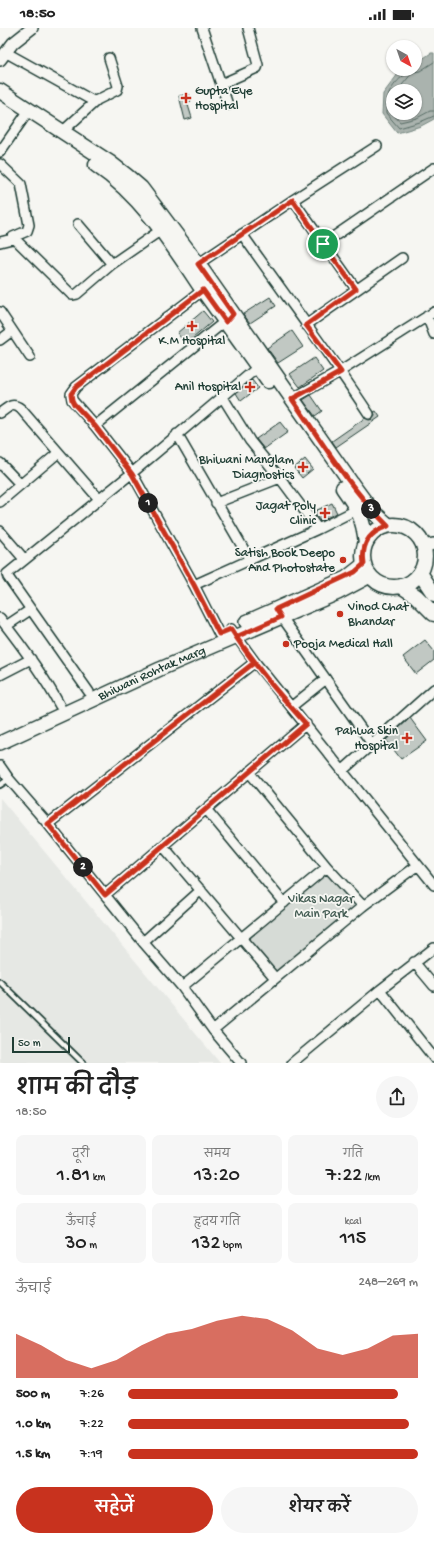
<!DOCTYPE html>
<html lang="hi">
<head>
<meta charset="utf-8">
<style>
	:root { --surface:#fff; --page:#f6f6f6; --text:#222; --muted:#767676; --accent:#c8321e }
	body { margin:0; font-family:"Gochi Hand","Playpen Sans Deva",sans-serif; background:var(--page); color:var(--text); height:100vh; display:flex; flex-direction:column; font-size:15px; white-space:nowrap }
	* { box-sizing:border-box; margin:0 }
	p { font-size:13px; color:var(--muted) }
	.icon { flex:none; width:22px; height:22px; fill:none; stroke:currentColor; stroke-width:2; stroke-linecap:round; stroke-linejoin:round }
	.map { position:relative; height:1035px; overflow:hidden }
	.panel { display:flex; flex-direction:column; background:var(--surface); flex:1 }
	.panel>* { flex:none }
	.needle { width:26px; rotate:140deg }
	.fabs { position:absolute; left:386px; top:12px; display:grid; gap:8px }
	.fabs a { display:grid; place-items:center; width:36px; height:36px; border-radius:50%; background:var(--surface); box-shadow:0 1px 3px #0004; font-size:20px }
	.scale { position:absolute; left:12px; bottom:10px; width:58px; box-sizing:border-box; padding-left:4px; border:2px solid #1f3d34; border-top:0; font-size:11px; line-height:14px; white-space:nowrap; color:#1f3d34; -webkit-text-stroke:3px #f6f6f2; paint-order:stroke }
	.pin { position:absolute; display:grid; place-items:center; width:34px; height:34px; color:#fff; margin:-17px; border:2px solid #fff; border-radius:50%; box-shadow:0 1px 4px #0007 }
	.km { position:absolute; width:20px; height:20px; margin:-10px; border-radius:50%; background:#222; color:#fff; font-size:11px; line-height:20px; text-align:center }
	.round { display:grid; place-items:center; flex:none; width:42px; height:42px; border-radius:21px; background:var(--page) }
	.summary { display:flex; align-items:center; justify-content:space-between; height:68px; padding:0 16px }
	h1 { font-size:22px; font-weight:600; line-height:30px }
	.metrics { display:grid; grid-template-columns:repeat(3,1fr); gap:6px; height:68px; padding:4px 16px }
	.metrics div { display:grid; align-content:center; border-radius:8px; background:var(--page); text-align:center }
	.metrics b { font-size:20px; font-weight:600 }
	.metrics small { font-size:11px; font-weight:400 }
	.metrics p { font-size:11px }
	.chart { height:112px; padding:8px 16px }
	.chart p { display:flex; justify-content:space-between }
	.chart svg { width:100%; height:72px; margin-top:4px; fill:var(--accent); opacity:.7 }
	.action { display:flex; gap:8px; margin-top:auto; padding:8px 16px }
	.action a { flex:1; height:46px; border-radius:24px; background:var(--accent); color:#fff; font-size:16px; font-weight:600; line-height:46px; text-align:center }
	.action a+a { background:var(--page); color:var(--text) }
	ul { padding:0 16px; list-style:none; font-size:13px }
	li { display:grid; grid-template-columns:64px 48px 1fr; align-items:center; height:30px }
	li i { height:10px; border-radius:5px; background:var(--accent) }
	.status { display:flex; justify-content:space-between; align-items:center; height:28px; padding:0 20px; background:var(--surface); direction:ltr }
	.status svg { height:11px; fill:currentColor }
	.map>svg:first-child { display:block }
	.built { fill:#e6e8e4 }
	.green { fill:#d6dbd6; stroke:#7a8c85 }
	.water { fill:#aab3ae; stroke:#72847d; fill-rule:evenodd }
	.lines { fill:none; stroke-linecap:round; stroke-linejoin:round }
	.shore { stroke:#576c65; stroke-width:1 }
	.building { fill:#c1c8c3; stroke:#1f3d34 }
	.service-casing { stroke:#1f3d34; stroke-width:8 }
	.minor-casing { stroke:#1f3d34; stroke-width:12 }
	.tertiary-casing { stroke:#1f3d34; stroke-width:14 }
	.secondary-casing { stroke:#1f3d34; stroke-width:16 }
	.primary-casing { stroke:#1f3d34; stroke-width:17 }
	.service { stroke:#f6f6f2; stroke-width:4.5 }
	.minor { stroke:#f6f6f2; stroke-width:9 }
	.tertiary { stroke:#f6f6f2; stroke-width:11 }
	.secondary { stroke:#f6f6f2; stroke-width:13 }
	.primary { stroke:#f6f6f2; stroke-width:14 }
	.route-casing { stroke:#fff; stroke-width:8 }
	.route { stroke:#c8321e; stroke-width:5 }
	.poi-dot { fill:#c8321e; stroke:#f6f6f2; stroke-width:1.5 }
	.labels { text-anchor:middle; dominant-baseline:central; stroke-width:3.5; stroke-linejoin:round; paint-order:stroke }
	.poi-label { font-size:13px; fill:#1f3d34; stroke:#f6f6f2; text-anchor:end }
	.street-label { font-size:13px; fill:#1f3d34; stroke:#f6f6f2 }
	.park-label { font-size:13px; fill:#445d54; stroke:#f6f6f2 }
</style>
</head>
<body>
<div class="status"><b>18:50</b><svg viewBox="0 0 49 12"><path d="M0 12V9h3v3zM5 12V6h3v6zM10 12V3h3v9zM15 12V0h3v12zM26 1h20v11H26zM47 4h2v5h-2z"/></svg></div>
<div class="map">
<svg width="434" height="1035" viewBox="0 0 434 1035">
	<rect width="100%" height="100%" fill="#f6f6f2"/>
	<filter id="ink" filterUnits="userSpaceOnUse"><feTurbulence type="fractalNoise" baseFrequency=".025" numOctaves="2"/><feDisplacementMap in="SourceGraphic" scale="8" xChannelSelector="R" yChannelSelector="G"/><feConvolveMatrix kernelMatrix="1 2 1 2 8 2 1 2 1" color-interpolation-filters="sRGB"/></filter>
	<g filter="url(#ink)">
		<path class="built" d="M0,770L220,1035H0Z"/>
		<path class="green" d="M327,844L357,878L276,944L246,910Z"/>
		<path class="water" d="M431,25H434V91L421,98L397,105L382,86L383,66L398,46L407,41H415V36ZM393,63H415V85H393Z"/>
		<g class="lines">
			<path class="shore" d="M408,41L407,45C392,56 386,66 386,85L399,100L420,94L434,88
				M397,63L413,44L420,43L434,34
				M393,68L391,83L400,94L417,90L430,83H434"/>
		</g>
		<path class="building" d="M189,66L191,73L187,74L192,90L185,92L179,68Z
			M270,269L276,278L250,295L243,286Z
			M203,283L212,294L186,316L177,305Z
			M292,303L303,319L278,335L267,320Z
			M314,330L323,343L300,359L290,346Z
			M252,352L258,360L241,373L236,365Z
			M311,367L322,383L315,388L303,372Z
			M376,383L380,389L336,419L332,413L365,390L369,392L373,391L375,388L374,384Z
			M280,394L288,404L264,421L256,411Z
			M305,431L313,441L302,450L294,440Z
			M332,475L337,485L320,493L313,484Z
			M425,612L434,623V632L416,646L403,629Z
			M410,690L427,713L401,731L386,712Z"/>
		<g class="lines">
			<g class="service-casing">
				<path id="service" d="M0,757L9,751
					M0,954L83,1035"/>
			</g>
			<g class="minor-casing">
				<path id="minor" d="M202,0L228,77
					M5,24L95,74
					M221,56L257,40L258,37L248,0
					M62,104L97,72L117,62L118,58L109,30
					M0,124L25,88
					M0,136L21,156L29,197L27,203L13,209L12,211
					M293,172L356,261
					M78,196L112,236
					M242,206C284,266 329,325 369,386
					M0,214L12,211L16,212L72,267L77,266L112,236L161,202
					M323,216L434,140
					M198,236L293,172L377,118
					M203,262L76,359L71,366L72,372L95,398L132,445L194,557L219,606
					M0,284L30,329
					M427,288L434,306
					M306,297L402,230
					M0,312L12,303
					M222,368L250,413L280,450L318,501
					M292,371L341,343L434,284
					M0,385C9,379 12,374 21,381L99,471
					M95,398L228,291
					M177,406L250,532
					M0,435L20,456
					M0,474L58,425
					M216,475L280,450
					M0,503L24,531
					M194,557L318,501L358,481
					M279,585L372,716
					M0,590C22,618 43,646 60,678
					M6,598L30,582
					M231,601L255,634L434,857
					M0,647L31,631
					M89,664L8,549L7,546L132,445L258,339
					M291,679L326,651
					M0,738L9,751L48,796L143,914L182,959L213,1002L241,1035
					M342,743L434,661
					M249,744L327,839L363,878
					M206,781L284,875
					M48,796L255,634
					M163,818L275,950
					M105,867L306,696
					M143,914L201,862
					M414,934L434,958
					M182,959L327,839
					M380,962L434,1030
					M213,1002L363,878L418,837
					M292,1035L380,962L434,920"/>
			</g>
			<g class="tertiary-casing">
				<path id="tertiary" d="M0,32L13,15L32,0
					M423,518L434,516"/>
			</g>
			<g class="secondary-casing">
				<g id="secondary">
					<path d="M246,594L346,550L364,536"/>
					<path id="s1" d="M0,715L160,641L338,565L370,548"/>
				</g>
			</g>
			<g class="primary-casing">
				<path id="primary" d="M0,63L109,134L127,148L141,160L198,236L354,459L371,482L388,497
					M96,137C142,168 172,216 202,261C224,292 246,322 268,353
					M343,460C358,481 363,489 366,515
					M363 528a31 31 0 1 1 62 0a31 31 0 1 1-62 0Z
					M420,545L434,566
					M401,558L416,568L434,586"/>
			</g>
			<use href="#service" class="service"/>
			<use href="#minor" class="minor"/>
			<use href="#tertiary" class="tertiary"/>
			<use href="#secondary" class="secondary"/>
			<use href="#primary" class="primary"/>
		</g>
	</g>
	<g class="lines" filter="url(#ink)">
		<g class="route-casing">
			<path id="route" d="M323,216L293,172L198,236L233,286L226,294L203,262L76,359L71,366L72,372L74,376L95,398L132,446L194,557L219,606L231,601C252,635 279,666 306,696L105,867L48,796L255,634L236,609L281,589L276,581L355,544L364,536C361,516 369,504 388,498C350,461 322,414 292,371L341,344L306,297L356,261L323,216"/>
		</g>
		<use href="#route" class="route"/>
	</g>
	<g class="poi-dot">
		<path d="M184 64h4v4h4v4h-4v4h-4v-4h-4v-4h4z"/>
		<path d="M190 292h4v4h4v4h-4v4h-4v-4h-4v-4h4z"/>
		<path d="M248 353h4v4h4v4h-4v4h-4v-4h-4v-4h4z"/>
		<path d="M301 433h4v4h4v4h-4v4h-4v-4h-4v-4h4z"/>
		<path d="M323 479h4v4h4v4h-4v4h-4v-4h-4v-4h4z"/>
		<circle cx="343" cy="532" r="4"/>
		<circle cx="340" cy="586" r="4"/>
		<circle cx="286" cy="616" r="4"/>
		<path d="M405 704h4v4h4v4h-4v4h-4v-4h-4v-4h4z"/>
	</g>
	<g class="labels">
		<g class="poi-label">
			<text x="195" y="63" text-anchor="start">Gupta Eye<tspan x="195" dy="15">Hospital</tspan></text>
			<text x="192" y="313" text-anchor="middle">K.M Hospital</text>
			<text x="241" y="359">Anil Hospital</text>
			<text x="294" y="432">Bhiwani Manglam<tspan x="294" dy="15">Diagnostics</tspan></text>
			<text x="316" y="478">Jagat Poly<tspan x="316" dy="15">Clinic</tspan></text>
			<text x="335" y="525">Satish Book Deepo<tspan x="335" dy="15">And Photostate</tspan></text>
			<text x="348" y="579" text-anchor="start">Vinod Chat<tspan x="348" dy="15">Bhandar</tspan></text>
			<text x="294" y="616" text-anchor="start">Pooja Medical Hall</text>
			<text x="398" y="703">Pahwa Skin<tspan x="398" dy="15">Hospital</tspan></text>
		</g>
		<g class="street-label">
			<text stroke="none"><textPath href="#s1" startOffset="167">Bhiwani Rohtak Marg</textPath></text>
		</g>
		<g class="park-label">
			<text x="321" y="871">Vikas Nagar<tspan x="321" dy="15">Main Park</tspan></text>
		</g>
	</g>
</svg>
<div class="fabs">
<a><svg class="needle" viewBox="-14 -14 28 28"><path d="M0-13l5 13h-10z" fill="#e53935"/><path d="M0 13l5-13h-10z" fill="#767676"/></svg></a>
<a><svg class="icon" aria-label="layers" viewBox="0 0 24 24"><path d="M12 4l9 5-9 5-9-5zM3 14l9 5 9-5"/></svg></a>
</div>
<div class="scale">50 m</div>
<div class="pin" style="left:323px;top:216px;background:#1e9e55"><svg class="icon" aria-label="arrive" viewBox="0 0 24 24"><path d="M6 21V4h12l-3 4 3 4H6"/></svg></div>
<b class="km" style="left:148px;top:475px">1</b>
<b class="km" style="left:83px;top:839px">2</b>
<b class="km" style="left:371px;top:481px">3</b>
</div>
<section class="panel">
<div class="summary"><div><h1>शाम की दौड़</h1><p>18:50</p></div><a class="round"><svg class="icon" aria-label="share" viewBox="0 0 24 24"><path d="M12 15V3M7 8l5-5 5 5M5 13v7h14v-7"/></svg></a></div>
<div class="metrics">
<div><p>दूरी</p><b>1.81<small> km</small></b></div>
<div><p>समय</p><b>13:20</b></div>
<div><p>गति</p><b>7:22<small> /km</small></b></div>
</div>
<div class="metrics">
<div><p>ऊँचाई</p><b>30<small> m</small></b></div>
<div><p>हृदय गति</p><b>132<small> bpm</small></b></div>
<div><p>kcal</p><b>115</b></div>
</div>
<div class="chart"><p><span>ऊँचाई</span>248–269 m</p>
<svg viewBox="0 0 160 44" preserveAspectRatio="none"><path d="M0 44V17L10 24L20 33L30 38L40 33L50 24L60 17L70 14L80 9L90 6L100 8L110 15L120 26L130 30L140 26L150 18L160 17V44z"/></svg>
</div>
<ul>
<li><b>500 m</b>7:26<i style="width:93%"></i></li>
<li><b>1.0 km</b>7:22<i style="width:97%"></i></li>
<li><b>1.5 km</b>7:19<i style="width:100%"></i></li>
</ul>
<div class="action"><a>सहेजें</a><a>शेयर करें</a></div>
</section>
</body>
</html>
